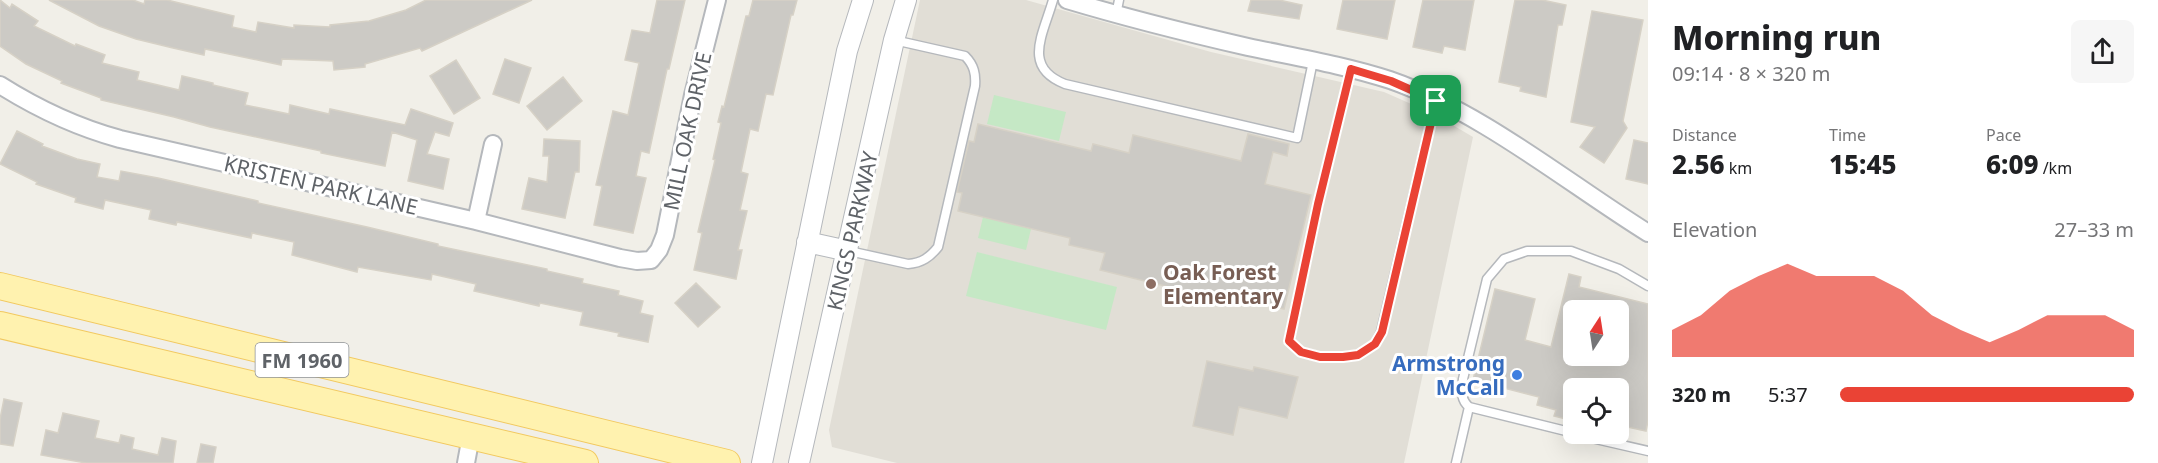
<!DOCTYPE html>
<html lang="en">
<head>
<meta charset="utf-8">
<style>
	:root { --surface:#fff; --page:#f6f6f6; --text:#202124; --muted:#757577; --accent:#ea4335 }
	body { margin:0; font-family:"Noto Sans",sans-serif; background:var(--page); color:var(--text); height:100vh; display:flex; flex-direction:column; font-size:22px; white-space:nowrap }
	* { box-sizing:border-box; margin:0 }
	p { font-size:20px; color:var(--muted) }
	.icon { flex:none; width:33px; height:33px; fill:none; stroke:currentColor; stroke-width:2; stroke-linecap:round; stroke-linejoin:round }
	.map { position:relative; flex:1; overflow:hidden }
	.sheet { display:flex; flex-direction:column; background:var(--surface); width:510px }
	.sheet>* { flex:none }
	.needle { width:39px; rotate:12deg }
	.controls { position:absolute; left:1563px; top:300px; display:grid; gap:12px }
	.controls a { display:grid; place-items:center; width:66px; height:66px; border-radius:9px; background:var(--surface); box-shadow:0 6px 24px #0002; font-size:30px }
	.pin { position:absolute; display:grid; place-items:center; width:51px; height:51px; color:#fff; margin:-26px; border-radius:12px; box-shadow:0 3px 9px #0006 }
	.round { display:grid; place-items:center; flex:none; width:63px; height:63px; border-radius:9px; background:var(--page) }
	.head { display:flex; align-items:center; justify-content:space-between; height:102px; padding:0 24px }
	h1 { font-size:33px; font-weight:800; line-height:45px }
	.metrics { display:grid; grid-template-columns:repeat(3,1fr); gap:9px; height:102px; padding:6px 24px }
	.metrics div { display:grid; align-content:center }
	.metrics b { font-size:26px; font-weight:800 }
	.metrics small { font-size:16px; font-weight:400 }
	.metrics p { font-size:16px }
	.chart { height:168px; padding:12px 24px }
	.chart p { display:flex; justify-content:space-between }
	.chart svg { width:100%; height:108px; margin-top:6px; fill:var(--accent); opacity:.7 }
	ul { padding:0 24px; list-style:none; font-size:20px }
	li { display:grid; grid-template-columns:96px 72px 1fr; align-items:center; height:45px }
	li i { height:15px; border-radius:8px; background:var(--accent) }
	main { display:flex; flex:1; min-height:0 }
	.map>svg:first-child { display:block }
	.education { fill:#e1ded6 }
	.green { fill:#c5e8c5 }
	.building { fill:#cccac5; stroke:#d6d1c6; stroke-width:1.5; fill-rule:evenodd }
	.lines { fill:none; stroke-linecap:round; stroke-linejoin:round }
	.service-casing { stroke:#b5b8bc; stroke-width:11 }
	.minor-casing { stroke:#b5b8bc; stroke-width:20 }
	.tertiary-casing { stroke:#b5b8bc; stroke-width:22 }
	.primary-casing { stroke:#f2c960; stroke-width:28 }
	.service { stroke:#fff; stroke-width:8 }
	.minor { stroke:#fff; stroke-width:16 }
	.tertiary { stroke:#fff; stroke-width:20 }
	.primary { stroke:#fff2af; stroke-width:26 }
	.route-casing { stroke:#fff; stroke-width:12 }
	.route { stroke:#ea4335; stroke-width:8 }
	.education-dot { fill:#8d6e63; stroke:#fff; stroke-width:2 }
	.shop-dot { fill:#3f7fe0; stroke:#fff; stroke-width:2 }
	.labels { text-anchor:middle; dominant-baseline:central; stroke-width:6; stroke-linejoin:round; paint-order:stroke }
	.shield { fill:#fff; stroke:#8f9295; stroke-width:1.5 }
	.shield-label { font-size:20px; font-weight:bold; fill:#5f6368 }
	.street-label { font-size:21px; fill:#5f6368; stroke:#fff }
	.education-label { font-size:21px; font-weight:bold; fill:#785e54; stroke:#fff; text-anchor:start }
	.shop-label { font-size:21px; font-weight:bold; fill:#366cbe; stroke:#fff; text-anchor:end }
</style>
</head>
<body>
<main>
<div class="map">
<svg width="1648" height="463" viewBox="0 0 1648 463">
	<rect width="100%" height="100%" fill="#f1efe8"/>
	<path class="education" d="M920,0H1026L1211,52L1384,92L1434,114L1473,137L1404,463H897L832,447L829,430Z"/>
	<path class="green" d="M994,95L1066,112L1059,141L987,124Z
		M983,217L1031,229L1026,250L978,238Z
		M977,252L1117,287L1106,330L966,296Z"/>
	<path class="building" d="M0,0L10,8L12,4L38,21L34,26L75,46L76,44L105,55L102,63L139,72L137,80L179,90L182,76L213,83V85L248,93L245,105L289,114L290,105L329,114L330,109L405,125L411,109L453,123L449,136L435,132L427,154L449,159L443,189L408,181L417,140L392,132L385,166L321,153V151L210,127L174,117L101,100V98L61,83L62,81L26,64L0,46Z
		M49,0H133L144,4L145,0H167L234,16L232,27L256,32L258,22L294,28V25L330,27V25L369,21L406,10L426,0H532L422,51L420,48L365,64V67L334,70L333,61L282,59L281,65L205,49L204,55L173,48L136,39L99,26Z
		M657,0H685L669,69H667L649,153L641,151L636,176L646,178L633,233L594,225L602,186L596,185L613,111L628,115L639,63L625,60L632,30L650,33Z
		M753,0H797L793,15H791L773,95L766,94L758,131L750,129L741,172L748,174L740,210L747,211L738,250H742L736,279L694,270L702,233L698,232L715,160L713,159L721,123L718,122L722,106L724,107L746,16H749Z
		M1251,0H1279L1302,5L1299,19L1248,11Z
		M1343,0H1395L1387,39L1337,29Z
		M1423,0H1474L1465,50L1444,46L1442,53L1413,47Z
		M1515,0H1542L1566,5L1562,25H1558L1546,97L1520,91L1521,87L1499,82Z
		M1592,11L1643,20L1623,121L1627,128L1604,163L1580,147L1595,127L1571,122Z
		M505,59L531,68L519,103L493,94Z
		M456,60L480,98L454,114L430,76Z
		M563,77L582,101L547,130L527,106Z
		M978,124L1091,151L1093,144L1129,153L1133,135L1241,161L1248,134L1289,144L1287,156L1273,152L1265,184L1311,195L1284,309L1224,294L1222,300L1100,270L1105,253L1069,245L1070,238L958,211L962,193L957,192L969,141L974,142Z
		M17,131L43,144L42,146L77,159L100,164L97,177L119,181L121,171L158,178L258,201V203L367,227L438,244V246L547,269V271L583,279L582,283L619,291L618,295L643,301L640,313L653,316L648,342L618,336L619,333L580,325L583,312L540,303L539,306L474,291L476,284L432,274L431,280L358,267L357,272L292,255L294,242L252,233L251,238L177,222L176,225L149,219L151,210L105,200L103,209L75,202L76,198L36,184L37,182L0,164Z
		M544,139L580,141L579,172H575L565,218L522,209L529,178L547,182L549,156H543Z
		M1634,140L1648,143V184L1626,179Z
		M1569,274L1581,277L1579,287L1648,304V421L1646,431L1618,425V388H1574V421L1554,416L1556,410L1537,405L1539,397L1473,380L1495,289L1535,299L1525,340L1551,347ZM1574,310H1618V356H1574Z
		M696,283L720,307L698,327L675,303Z
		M1207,361L1253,371L1254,367L1298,377L1287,418L1239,407L1233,435L1193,426Z
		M4,399L22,403L13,446L0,444V419Z
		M63,413L99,421L95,438L119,443L121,435L134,438L132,449L158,455L162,438L176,441L173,463H86L41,455L46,430L58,433Z
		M201,444L216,447L213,463H197Z"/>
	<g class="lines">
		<g class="service-casing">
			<path id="service" d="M1053,0C1043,35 1022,67 1065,84L1297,138L1313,61
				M1116,15L1119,0
				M1351,69L1318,204L1289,341L1301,352L1320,357H1343L1358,355L1375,344L1381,332L1436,101
				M849,251L908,264C922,263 930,257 938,247L975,86C976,74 974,65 965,56L894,40
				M1469,407L1574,433
				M1574,434L1648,451
				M1456,463L1469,407C1460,399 1462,391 1463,379L1487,279L1504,259L1527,251H1571L1619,269L1648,286"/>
		</g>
		<g class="minor-casing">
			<path id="minor" d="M1067,0C1127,18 1187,33 1248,47C1295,57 1344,65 1390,80C1482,112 1566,182 1648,233
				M0,85C38,109 76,127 120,139L476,221L620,258L637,261L651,260L659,250L665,235L693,95L717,0
				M476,221L493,144
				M466,463L471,436"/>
		</g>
		<g class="tertiary-casing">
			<path id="tertiary" d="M807,242L848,251
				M762,463L847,51L863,0
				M799,463L894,40L906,0"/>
		</g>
		<g class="primary-casing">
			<path id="primary" d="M0,286L727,463
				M0,325L585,463"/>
		</g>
		<use href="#service" class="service"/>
		<use href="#minor" class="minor"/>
		<use href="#tertiary" class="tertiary"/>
		<use href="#primary" class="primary"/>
	</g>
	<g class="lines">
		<g class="route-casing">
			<path id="route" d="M1351,69L1391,81L1436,101L1382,332L1375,344L1358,355L1343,357H1320L1301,352L1289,341L1318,204Z"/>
		</g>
		<use href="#route" class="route"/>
	</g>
	<circle class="education-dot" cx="1151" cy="284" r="6"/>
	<circle class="shop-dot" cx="1517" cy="375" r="6"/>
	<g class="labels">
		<rect class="shield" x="255.5" y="343" width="93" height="34" rx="4.5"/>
		<g class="shield-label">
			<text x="302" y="360">FM 1960</text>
		</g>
		<g class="street-label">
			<text transform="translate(687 131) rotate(-78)">MILL OAK DRIVE</text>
			<text transform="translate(321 185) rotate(13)">KRISTEN PARK LANE</text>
			<text transform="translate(852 231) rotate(-77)">KINGS PARKWAY</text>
		</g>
		<g class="education-label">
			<text x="1163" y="272">Oak Forest<tspan x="1163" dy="24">Elementary</tspan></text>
		</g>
		<g class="shop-label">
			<text x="1505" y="363">Armstrong<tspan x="1505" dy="24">McCall</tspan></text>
		</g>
	</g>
</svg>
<div class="controls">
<a><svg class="needle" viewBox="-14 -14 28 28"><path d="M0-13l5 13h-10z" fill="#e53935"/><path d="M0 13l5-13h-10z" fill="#757577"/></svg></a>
<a><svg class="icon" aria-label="locate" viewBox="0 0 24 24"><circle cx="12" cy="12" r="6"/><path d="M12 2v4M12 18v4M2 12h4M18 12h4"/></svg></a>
</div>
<div class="pin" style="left:1436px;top:101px;background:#1e9e55"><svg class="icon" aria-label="arrive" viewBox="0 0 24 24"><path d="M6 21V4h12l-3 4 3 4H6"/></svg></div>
</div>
<section class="sheet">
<div class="head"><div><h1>Morning run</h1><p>09:14 · 8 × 320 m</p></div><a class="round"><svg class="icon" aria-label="share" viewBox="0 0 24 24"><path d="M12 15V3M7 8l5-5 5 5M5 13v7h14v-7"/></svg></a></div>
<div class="metrics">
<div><p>Distance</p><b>2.56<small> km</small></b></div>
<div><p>Time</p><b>15:45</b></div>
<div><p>Pace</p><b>6:09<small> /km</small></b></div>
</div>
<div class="chart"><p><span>Elevation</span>27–33 m</p>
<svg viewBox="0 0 160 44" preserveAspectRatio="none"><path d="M0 44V33L10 27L20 17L30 11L40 6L50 11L60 11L70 11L80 17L90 27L100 33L110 38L120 33L130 27L140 27L150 27L160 33V44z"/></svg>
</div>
<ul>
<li><b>320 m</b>5:37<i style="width:100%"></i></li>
</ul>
</section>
</main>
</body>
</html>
